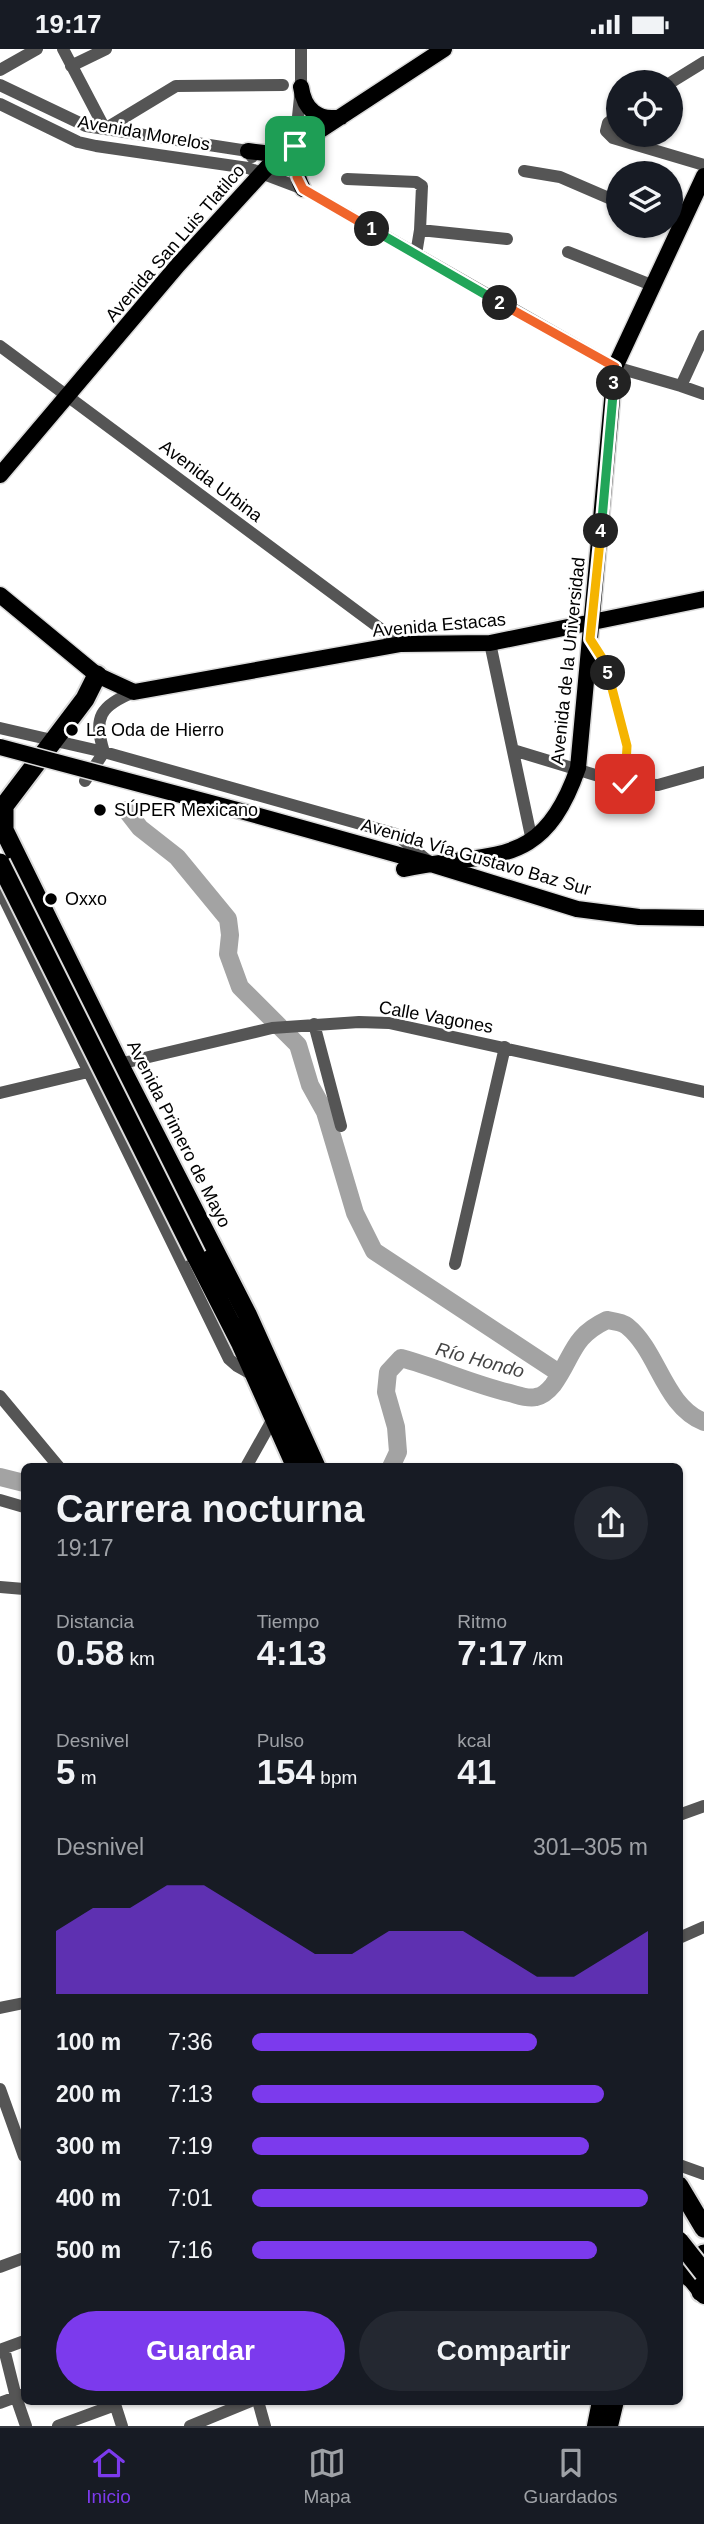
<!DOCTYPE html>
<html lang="es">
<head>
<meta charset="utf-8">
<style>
	:root { --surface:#171b24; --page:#242831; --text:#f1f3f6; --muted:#9ea1a6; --line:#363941; --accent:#7c3aed }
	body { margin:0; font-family:Helvetica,sans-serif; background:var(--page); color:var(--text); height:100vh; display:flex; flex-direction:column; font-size:26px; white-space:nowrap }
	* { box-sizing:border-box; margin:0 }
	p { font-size:23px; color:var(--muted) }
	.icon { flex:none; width:38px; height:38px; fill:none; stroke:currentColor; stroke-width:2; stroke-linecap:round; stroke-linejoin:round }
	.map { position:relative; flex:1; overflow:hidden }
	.sheet { position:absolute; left:21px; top:1414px; width:662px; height:942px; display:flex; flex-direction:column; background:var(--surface); border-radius:10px; box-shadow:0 2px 5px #0004 }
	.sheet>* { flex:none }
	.controls { position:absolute; left:606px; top:21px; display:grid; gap:14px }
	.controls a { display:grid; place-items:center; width:77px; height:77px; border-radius:50%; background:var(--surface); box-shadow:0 2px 5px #0004; font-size:35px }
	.pin { position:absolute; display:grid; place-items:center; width:60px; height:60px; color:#fff; margin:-30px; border-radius:14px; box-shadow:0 4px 10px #0006 }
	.km { position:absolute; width:35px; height:35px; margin:-18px; border-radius:50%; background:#222; color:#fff; font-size:19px; line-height:35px; text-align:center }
	.round { display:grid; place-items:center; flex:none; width:74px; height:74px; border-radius:37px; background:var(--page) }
	.head { display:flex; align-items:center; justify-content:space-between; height:119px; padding:0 35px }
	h1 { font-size:38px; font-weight:800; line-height:52px }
	.metrics { display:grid; grid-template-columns:repeat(3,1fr); gap:10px; height:119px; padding:7px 35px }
	.metrics div { display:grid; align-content:center }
	.metrics b { font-size:35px; font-weight:800 }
	.metrics small { font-size:19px; font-weight:400 }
	.metrics p { font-size:19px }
	.chart { height:196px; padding:14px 35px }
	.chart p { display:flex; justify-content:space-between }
	.chart svg { width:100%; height:126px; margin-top:7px; fill:var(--accent); opacity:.7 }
	.cta { display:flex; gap:14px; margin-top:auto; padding:14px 35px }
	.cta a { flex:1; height:80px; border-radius:42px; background:var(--accent); color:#fff; font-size:28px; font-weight:800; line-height:80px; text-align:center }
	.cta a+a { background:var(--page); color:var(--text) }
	ul { padding:0 35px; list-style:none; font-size:23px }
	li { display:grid; grid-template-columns:112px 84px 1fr; align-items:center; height:52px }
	li i { height:18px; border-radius:9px; background:var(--accent) }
	.status { display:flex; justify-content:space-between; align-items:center; height:49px; padding:0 35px; background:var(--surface); direction:ltr }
	.status svg { height:19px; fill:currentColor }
	.menu { display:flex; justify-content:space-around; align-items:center; height:98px; border-top:2px solid var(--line); background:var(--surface); font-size:19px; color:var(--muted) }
	.menu a { display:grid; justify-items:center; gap:4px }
	.menu .active { color:var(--accent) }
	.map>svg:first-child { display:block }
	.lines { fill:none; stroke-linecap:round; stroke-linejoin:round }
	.river { stroke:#a3a3a3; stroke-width:18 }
	.major-casing { stroke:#dbdbdb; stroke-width:19 }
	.highway-casing { stroke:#dbdbdb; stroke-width:23 }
	.minor { stroke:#555; stroke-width:12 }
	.major { stroke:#000; stroke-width:16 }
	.highway { stroke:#000; stroke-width:19 }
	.major-bridge-casing { stroke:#dbdbdb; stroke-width:19; stroke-linecap:butt }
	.highway-bridge-casing { stroke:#dbdbdb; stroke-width:23; stroke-linecap:butt }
	.major-bridge { stroke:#000; stroke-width:16 }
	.highway-bridge { stroke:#000; stroke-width:19 }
	.split-1-casing { stroke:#fff; stroke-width:14 }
	.split-2-casing { stroke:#fff; stroke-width:14 }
	.split-3-casing { stroke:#fff; stroke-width:14 }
	.split-4-casing { stroke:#fff; stroke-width:14 }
	.split-5-casing { stroke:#fff; stroke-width:14 }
	.split-6-casing { stroke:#fff; stroke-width:14 }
	.split-1 { stroke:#f0652b; stroke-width:9 }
	.split-2 { stroke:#22a559; stroke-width:9 }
	.split-3 { stroke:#f0652b; stroke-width:9 }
	.split-4 { stroke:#22a559; stroke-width:9 }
	.split-5 { stroke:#f5b400; stroke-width:9 }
	.split-6 { stroke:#f5b400; stroke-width:9 }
	.poi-dot { fill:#000; stroke:#fff; stroke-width:2.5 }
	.labels { text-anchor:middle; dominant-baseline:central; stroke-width:5; stroke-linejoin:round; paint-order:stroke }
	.street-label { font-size:18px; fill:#000; stroke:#fff }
	.poi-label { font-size:18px; fill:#000; stroke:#fff; text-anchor:start }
	.water-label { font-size:19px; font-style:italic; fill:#444; stroke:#fff }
</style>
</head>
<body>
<div class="status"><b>19:17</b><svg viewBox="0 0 49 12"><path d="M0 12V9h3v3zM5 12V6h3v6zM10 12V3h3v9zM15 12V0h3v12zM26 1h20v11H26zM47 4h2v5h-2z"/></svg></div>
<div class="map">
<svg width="704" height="2377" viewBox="0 0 704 2377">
	<rect width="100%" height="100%" fill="#fff"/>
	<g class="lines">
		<path class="river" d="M126,761L140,779L177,808L228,870L230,886L228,905L240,938L298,996L310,1036L325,1063L355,1164L374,1202L559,1324
			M391,1418L398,1403L396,1378L386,1343L388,1323L401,1309C438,1319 472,1335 510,1344C518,1346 527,1350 536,1348C542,1347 549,1341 553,1336C574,1307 571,1288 607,1271C613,1272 622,1273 627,1277C659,1303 663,1356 704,1373
			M0,1428L24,1434"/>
		<g class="major-casing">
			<path id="major" d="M301,38C304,60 318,73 341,68
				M248,102L281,106
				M303,140C294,123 294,109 305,92
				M0,426L178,216L273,112L444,0
				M0,546L97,626L134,643L401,595L490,594L704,550
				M241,762L431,815L577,860L639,868L704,869
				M404,820C493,801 542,823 578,719L615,318L704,127
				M679,2222L691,2231L704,2247
				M595,2377L600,2352
				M610,2377L616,2352"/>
		</g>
		<g class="highway-casing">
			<path id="highway" d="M0,773L119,1015L247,1265L316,1418
				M4,780V757L85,650L97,626
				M196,1207L241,1295L296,1418
				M679,2137L704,2179
				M679,2220L692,2217L704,2205
				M701,2243L704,2233"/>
		</g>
		<path class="minor" d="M63,0L105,80L176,37L283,36
			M71,17L106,0
			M0,21L37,0
			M670,34L704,13
			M0,36L86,77L248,102L252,108
			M0,55L78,93L96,97L248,119L303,140L615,318L681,337L704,345
			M618,66L608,74L606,82L613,89L704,116
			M295,97L301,38V0
			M524,122L560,128L618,153
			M347,130L416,133L422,137L420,181L416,205
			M420,181L507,190
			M568,203L654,237
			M0,297L401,595
			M681,337L704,287
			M590,590L606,615L627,697L625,735
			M490,594L532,792
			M0,679L104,703L396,785L428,812
			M513,701L625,735L658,736L704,723
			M85,732L104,703C93,668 100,657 134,643
			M0,841L229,1310L237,1317L255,1327
			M314,975L341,1077
			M119,1015L272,979L359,973L389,974L704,1043
			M0,1044L88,1023
			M455,1215L505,998
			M0,1347L59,1418
			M246,1418L274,1368
			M0,1451L24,1458
			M0,1538L24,1540
			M679,1766L704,1757
			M679,1889L704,1878
			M0,1959L24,1954
			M0,2040L24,2107
			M679,2116L704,2125
			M0,2218L24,2209
			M4,2300L16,2348L26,2377
			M0,2301L24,2292
			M114,2352L122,2377
			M258,2352L265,2377
			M0,2354L24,2345
			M58,2377L115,2356
			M190,2377L251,2352"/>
		<use href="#major" class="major"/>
		<use href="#highway" class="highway"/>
		<g class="major-bridge-casing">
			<path id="major-bridge" d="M0,698L241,762"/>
		</g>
		<g class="highway-bridge-casing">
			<path id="highway-bridge" d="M0,814L196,1207
				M679,2192L704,2224"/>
		</g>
		<use href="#major-bridge" class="major-bridge"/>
		<use href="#highway-bridge" class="highway-bridge"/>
	</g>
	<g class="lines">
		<g class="split-1-casing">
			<path id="split-1" d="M295,97L307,90L299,101L296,114L297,128L303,140L372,180"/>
		</g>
		<g class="split-2-casing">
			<path id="split-2" d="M372,180L500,254"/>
		</g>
		<g class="split-3-casing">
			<path id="split-3" d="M500,254L615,318L614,334"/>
		</g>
		<g class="split-4-casing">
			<path id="split-4" d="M601,482L614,334"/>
		</g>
		<g class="split-5-casing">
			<path id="split-5" d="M601,482L590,590L606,615L608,624"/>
		</g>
		<g class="split-6-casing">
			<path id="split-6" d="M608,624L627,697L625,735"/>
		</g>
		<use href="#split-1" class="split-1"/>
		<use href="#split-2" class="split-2"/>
		<use href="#split-3" class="split-3"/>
		<use href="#split-4" class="split-4"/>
		<use href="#split-5" class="split-5"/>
		<use href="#split-6" class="split-6"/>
	</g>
	<g class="poi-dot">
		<circle cx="72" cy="681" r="7"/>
		<circle cx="100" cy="761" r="7"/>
		<circle cx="51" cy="850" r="7"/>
	</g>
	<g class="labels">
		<g class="street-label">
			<text transform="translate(144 84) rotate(10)">Avenida Morelos</text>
			<text transform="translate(175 194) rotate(-49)">Avenida San Luis Tlatilco</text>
			<text transform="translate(211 432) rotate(37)">Avenida Urbina</text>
			<text transform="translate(439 576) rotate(-5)">Avenida Estacas</text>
			<text transform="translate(568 612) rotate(-84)">Avenida de la Universidad</text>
			<text transform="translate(476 808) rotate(16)">Avenida Vía Gustavo Baz Sur</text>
			<text transform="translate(436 968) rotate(10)">Calle Vagones</text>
			<text transform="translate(179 1085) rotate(63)">Avenida Primero de Mayo</text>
		</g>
		<g class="poi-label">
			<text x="86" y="681">La Oda de Hierro</text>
			<text x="114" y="761">SÚPER Mexicano</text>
			<text x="65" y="850">Oxxo</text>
		</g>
		<g class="water-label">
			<text transform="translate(480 1311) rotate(15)">Río Hondo</text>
		</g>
	</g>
</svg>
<div class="controls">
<a><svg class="icon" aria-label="locate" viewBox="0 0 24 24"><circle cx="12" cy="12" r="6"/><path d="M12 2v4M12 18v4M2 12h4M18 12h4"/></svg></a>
<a><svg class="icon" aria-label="layers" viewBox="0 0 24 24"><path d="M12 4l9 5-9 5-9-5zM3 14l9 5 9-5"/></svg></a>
</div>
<div class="pin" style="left:295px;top:97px;background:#1e9e55"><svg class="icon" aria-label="arrive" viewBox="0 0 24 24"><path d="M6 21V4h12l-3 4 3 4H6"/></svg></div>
<div class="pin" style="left:625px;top:735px;background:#d93025"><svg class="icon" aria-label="check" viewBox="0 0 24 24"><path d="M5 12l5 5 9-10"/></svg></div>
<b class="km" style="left:372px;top:180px">1</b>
<b class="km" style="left:500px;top:254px">2</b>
<b class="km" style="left:614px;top:334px">3</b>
<b class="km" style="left:601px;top:482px">4</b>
<b class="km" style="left:608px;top:624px">5</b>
<section class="sheet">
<div class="head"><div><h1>Carrera nocturna</h1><p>19:17</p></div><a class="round"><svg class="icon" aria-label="share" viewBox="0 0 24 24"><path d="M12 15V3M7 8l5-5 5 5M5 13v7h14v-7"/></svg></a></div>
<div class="metrics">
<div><p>Distancia</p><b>0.58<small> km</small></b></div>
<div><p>Tiempo</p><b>4:13</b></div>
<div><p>Ritmo</p><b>7:17<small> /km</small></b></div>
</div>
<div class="metrics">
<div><p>Desnivel</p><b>5<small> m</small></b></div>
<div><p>Pulso</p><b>154<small> bpm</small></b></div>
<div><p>kcal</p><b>41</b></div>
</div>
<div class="chart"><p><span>Desnivel</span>301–305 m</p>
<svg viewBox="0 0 160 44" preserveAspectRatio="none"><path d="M0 44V22L10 14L20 14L30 6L40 6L50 14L60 22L70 30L80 30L90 22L100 22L110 22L120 30L130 38L140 38L150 30L160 22V44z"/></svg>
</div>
<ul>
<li><b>100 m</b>7:36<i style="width:72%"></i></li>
<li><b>200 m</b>7:13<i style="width:89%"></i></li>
<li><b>300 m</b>7:19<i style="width:85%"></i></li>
<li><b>400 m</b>7:01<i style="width:100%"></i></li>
<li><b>500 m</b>7:16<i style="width:87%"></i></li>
</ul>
<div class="cta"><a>Guardar</a><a>Compartir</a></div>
</section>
</div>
<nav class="menu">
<a class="active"><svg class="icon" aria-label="home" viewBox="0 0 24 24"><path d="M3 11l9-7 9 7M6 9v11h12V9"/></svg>Inicio</a>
<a><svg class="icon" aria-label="map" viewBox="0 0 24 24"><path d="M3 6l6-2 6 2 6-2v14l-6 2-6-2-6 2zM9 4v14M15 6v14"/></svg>Mapa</a>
<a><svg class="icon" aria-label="saved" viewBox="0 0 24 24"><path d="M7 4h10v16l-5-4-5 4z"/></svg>Guardados</a>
</nav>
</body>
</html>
